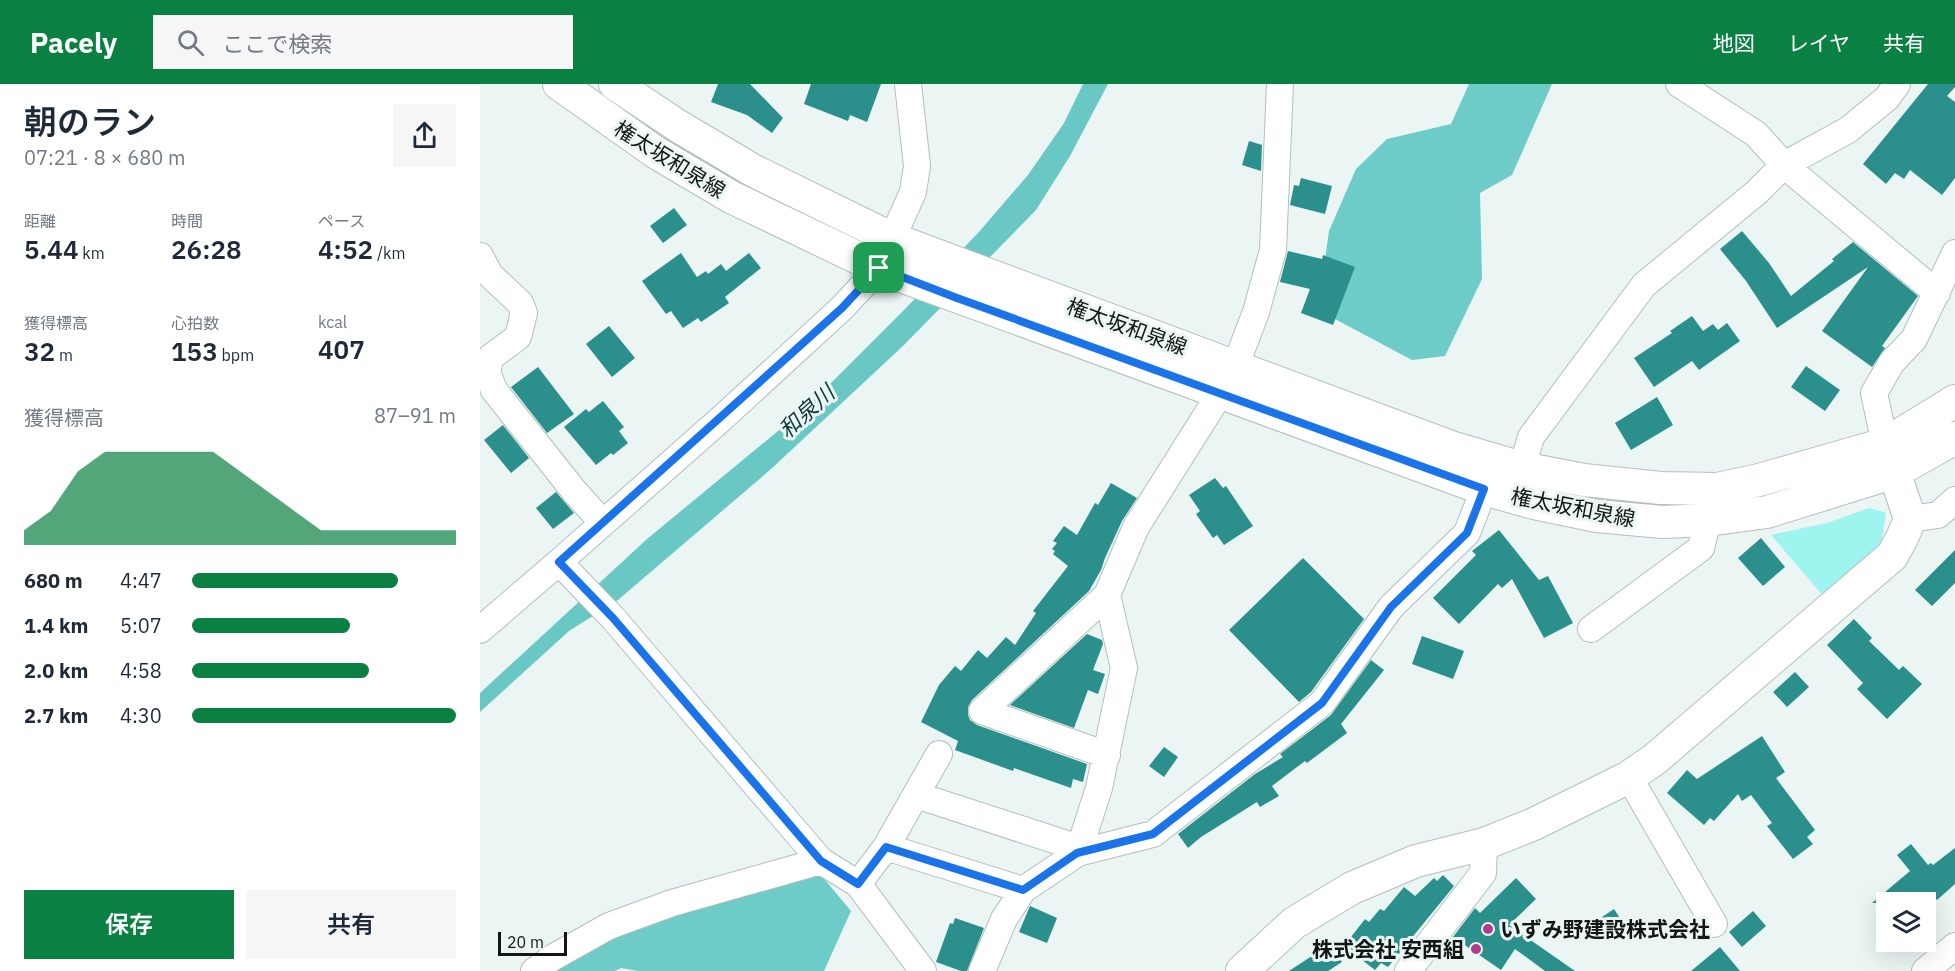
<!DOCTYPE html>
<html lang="ja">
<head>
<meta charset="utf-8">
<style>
	:root { --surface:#fff; --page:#f6f6f7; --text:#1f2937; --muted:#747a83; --accent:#0b8043 }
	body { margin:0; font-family:"IBM Plex Sans","Noto Sans JP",sans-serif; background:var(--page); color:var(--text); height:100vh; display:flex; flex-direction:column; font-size:22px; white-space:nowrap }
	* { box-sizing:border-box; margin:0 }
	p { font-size:20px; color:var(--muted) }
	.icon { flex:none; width:33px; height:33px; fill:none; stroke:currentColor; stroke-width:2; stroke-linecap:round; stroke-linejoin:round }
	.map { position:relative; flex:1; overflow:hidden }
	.details { display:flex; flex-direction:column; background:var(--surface); width:480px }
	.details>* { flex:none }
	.buttons { position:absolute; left:1396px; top:808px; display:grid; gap:12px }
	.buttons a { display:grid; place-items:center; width:60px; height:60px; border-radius:0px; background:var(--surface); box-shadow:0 6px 24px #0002; font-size:30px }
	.scale { position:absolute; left:18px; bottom:15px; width:69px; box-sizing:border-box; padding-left:6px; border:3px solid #121615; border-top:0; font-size:16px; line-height:21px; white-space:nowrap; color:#121615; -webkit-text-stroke:4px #eaf5f4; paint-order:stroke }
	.pin { position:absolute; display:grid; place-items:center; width:51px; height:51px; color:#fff; margin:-26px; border-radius:12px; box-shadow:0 3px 9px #0006 }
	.round { display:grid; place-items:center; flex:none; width:63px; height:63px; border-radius:0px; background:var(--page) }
	.head { display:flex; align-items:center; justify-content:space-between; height:102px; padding:0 24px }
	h1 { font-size:33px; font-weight:600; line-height:45px }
	.metrics { display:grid; grid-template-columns:repeat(3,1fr); gap:9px; height:102px; padding:6px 24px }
	.metrics div { display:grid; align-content:center }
	.metrics b { font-size:26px; font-weight:600 }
	.metrics small { font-size:16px; font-weight:400 }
	.metrics p { font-size:16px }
	.chart { height:168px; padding:12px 24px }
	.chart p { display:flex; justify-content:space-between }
	.chart svg { width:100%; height:108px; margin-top:6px; fill:var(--accent); opacity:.7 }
	.cta { display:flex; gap:12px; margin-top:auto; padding:12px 24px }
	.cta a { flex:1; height:69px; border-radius:0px; background:var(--accent); color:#fff; font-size:24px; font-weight:600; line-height:69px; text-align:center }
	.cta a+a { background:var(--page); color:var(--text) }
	ul { padding:0 24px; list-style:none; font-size:20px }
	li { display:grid; grid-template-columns:96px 72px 1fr; align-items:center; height:45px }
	li i { height:15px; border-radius:8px; background:var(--accent) }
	header { display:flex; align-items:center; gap:36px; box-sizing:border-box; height:84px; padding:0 30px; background:var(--accent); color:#fff }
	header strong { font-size:28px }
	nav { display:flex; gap:33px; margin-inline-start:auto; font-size:21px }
	.search { width:420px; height:54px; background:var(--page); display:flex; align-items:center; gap:15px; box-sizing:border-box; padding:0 21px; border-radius:0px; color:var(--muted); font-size:22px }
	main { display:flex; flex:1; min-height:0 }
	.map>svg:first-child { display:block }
	.green { fill:#9ef4ef }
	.forest { fill:#6dccc7 }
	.water { fill:#6ac8c4 }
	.building { fill:#2b908c }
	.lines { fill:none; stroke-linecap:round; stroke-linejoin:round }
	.minor-casing { stroke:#b4bebe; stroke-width:28 }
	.tertiary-casing { stroke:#b4bebe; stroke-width:34 }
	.minor { stroke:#fff; stroke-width:26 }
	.tertiary { stroke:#fff; stroke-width:32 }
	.route-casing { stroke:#fff; stroke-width:12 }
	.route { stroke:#1a73e8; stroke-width:8 }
	.poi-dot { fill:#b23a8f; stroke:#eaf5f4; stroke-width:2 }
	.labels { text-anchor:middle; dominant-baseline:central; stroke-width:6; stroke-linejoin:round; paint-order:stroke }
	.street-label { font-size:21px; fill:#121615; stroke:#eaf5f4 }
	.poi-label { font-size:21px; font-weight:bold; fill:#121615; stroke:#eaf5f4; text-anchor:start }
	.water-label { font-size:22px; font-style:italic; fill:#0a3937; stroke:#eaf5f4 }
</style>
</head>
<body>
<header>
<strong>Pacely</strong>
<div class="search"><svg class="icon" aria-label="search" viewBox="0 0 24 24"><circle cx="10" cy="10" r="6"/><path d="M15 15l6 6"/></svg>ここで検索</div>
<nav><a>地図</a><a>レイヤ</a><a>共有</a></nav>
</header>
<main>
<section class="details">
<div class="head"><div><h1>朝のラン</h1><p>07:21 · 8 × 680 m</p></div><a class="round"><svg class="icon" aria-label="share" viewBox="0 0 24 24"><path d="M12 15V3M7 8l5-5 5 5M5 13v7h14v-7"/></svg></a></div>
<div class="metrics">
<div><p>距離</p><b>5.44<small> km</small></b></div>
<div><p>時間</p><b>26:28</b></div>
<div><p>ペース</p><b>4:52<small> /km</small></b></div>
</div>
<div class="metrics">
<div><p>獲得標高</p><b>32<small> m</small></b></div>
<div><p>心拍数</p><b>153<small> bpm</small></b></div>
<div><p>kcal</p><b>407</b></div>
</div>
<div class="chart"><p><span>獲得標高</span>87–91 m</p>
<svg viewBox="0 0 160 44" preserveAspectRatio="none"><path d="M0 44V38L10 30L20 14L30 6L40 6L50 6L60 6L70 6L80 14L90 22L100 30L110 38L120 38L130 38L140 38L150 38L160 38V44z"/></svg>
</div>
<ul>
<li><b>680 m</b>4:47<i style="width:78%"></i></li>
<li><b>1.4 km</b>5:07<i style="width:60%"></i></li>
<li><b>2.0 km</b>4:58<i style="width:67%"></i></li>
<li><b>2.7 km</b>4:30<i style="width:100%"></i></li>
</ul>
<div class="cta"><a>保存</a><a>共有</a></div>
</section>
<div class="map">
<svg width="1475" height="887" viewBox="0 0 1475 887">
	<rect width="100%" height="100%" fill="#eaf5f4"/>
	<path class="green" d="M1389,424L1406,429L1401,461L1345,514L1291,451L1347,439Z"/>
	<path class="forest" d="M989,0H1072L1032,91L1000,109L1002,195L965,272L932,276L838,226L849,147L876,85L907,55L971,40Z
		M336,785L371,827L344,887H158L141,884L135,887H74L128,855L219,821Z"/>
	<path class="water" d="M603,0H628L590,72L556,126L424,261L290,386L138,516L89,547L0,628V609L167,455L327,323L425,225L498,149L548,91L584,39Z"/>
	<path class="building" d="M238,0H270L303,34L292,49L267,31L231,18Z
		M331,0H401L387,38L370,31L368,37L324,20Z
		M1448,0H1475V3L1467,12L1475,18V94L1462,111L1430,86L1424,95L1415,89L1406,100L1383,80Z
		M769,57L782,61L781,87L762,81Z
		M821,94L852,102L845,130L810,121L814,101L819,102Z
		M194,124L207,141L183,159L170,142Z
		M1262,147L1289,179L1311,212L1354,177L1352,175L1373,158L1438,212L1402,262L1405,264L1392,283L1342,247L1388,183L1297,244L1266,197L1240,165Z
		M808,167L842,175L843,171L875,183L853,241L821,229L830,205L800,198Z
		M201,169L217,193L226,187L228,190L241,180L246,187L269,169L281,184L245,213L249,219L221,238L218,234L203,244L191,227L186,230L162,197Z
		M1212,232L1223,247L1233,240L1238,246L1247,239L1260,257L1219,286L1212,277L1174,303L1154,274L1192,249L1190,247Z
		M129,242L155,274L132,293L106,260Z
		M1326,282L1360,306L1345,327L1311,303Z
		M58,283L94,330L67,349L31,303Z
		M1177,313L1193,341L1151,366L1135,339Z
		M123,317L144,343L139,347L148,359L133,371L131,369L116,381L84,343L106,325L109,328Z
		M23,341L49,374L31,389L4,356Z
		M735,394L743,404L746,402L773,442L744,461L737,451L733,454L716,430L720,427L709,411Z
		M631,399L657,414L642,437L625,474L621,486L609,507L492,616L488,623V631L490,636L497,641L607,680L603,698L593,695L591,704L534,684L533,687L475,666L478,657L441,638L459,601L475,582L481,587L498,566L507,574L526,553L535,561L556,529L553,527L588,482L573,470L575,467L572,465L577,459L573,457L584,442L597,451L615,419L618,421Z
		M76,408L94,429L73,445L56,424Z
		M1019,446L1059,496L1068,492L1093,539L1064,554L1032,495L1022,504L1018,500L979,540L953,514L996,471L992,467Z
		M1281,454L1305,483L1283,502L1258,474Z
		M1475,466V499L1452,522L1435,506Z
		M823,474L884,535L831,608L819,618L749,546Z
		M1374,535L1392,554L1389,557L1419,586L1423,582L1442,600L1407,635L1377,605L1383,599L1347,561Z
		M607,550L622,556L623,560L613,586L625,590L618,610L608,606L594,644L530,621Z
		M942,552L984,567L973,595L932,580Z
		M891,576L904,586L861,640L867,649L827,679L825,677L792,702L799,712L780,723L777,718L721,753L708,764L698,750L775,690L803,673L800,670L851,631Z
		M1315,588L1329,603L1307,623L1293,608Z
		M1282,652L1305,688L1296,694L1335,746L1327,753L1333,760L1313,775L1287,742L1292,739L1271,711L1262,717L1258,710L1234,737L1230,734L1224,741L1187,709L1207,686L1217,695Z
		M684,663L698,673L684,693L669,682Z
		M1431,760L1448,781L1451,779L1453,781L1475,764V800L1457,816L1450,809L1439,819H1392L1430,787L1417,771Z
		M963,791L974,802L908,883L901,879L895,886L864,862L885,835L889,838L900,825L904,827L924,803L935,812L954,794L957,797Z
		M1036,794L1056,815L1029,841L1095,887H1065L1035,865L1021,886L973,853L995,824L1000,829Z
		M550,822L577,834L567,859L539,848Z
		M1134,825L1147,845L1133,855L1119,835Z
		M1273,827L1286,842L1262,863L1249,848Z
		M475,834L504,844L487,887H481L456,878L470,839L473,840Z
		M850,860L862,878L848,887H809Z
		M1240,863L1260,887H1211Z"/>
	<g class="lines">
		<g class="minor-casing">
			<path id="minor" d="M1199,0L1276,50L1304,81L1457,209
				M0,172L10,191L40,219L44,229L38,253L11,273L7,287L14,306L95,408L123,439
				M755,283L776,228L793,166L800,0
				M1405,360L1394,309L1412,278L1434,255L1475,169
				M1042,384L1051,353L1164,201L1277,108L1304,81L1368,46L1407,14L1417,0
				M1430,435L1458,431L1475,416
				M79,478L133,534L341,777L378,800L443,887
				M1111,545L1221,464L1228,436
				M0,546L79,478L241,335L362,224L399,184L433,108L437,82L428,0
				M627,671L502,627L627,511
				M1149,693L1234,840
				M436,711L599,764
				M406,763L543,806
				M598,769L673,750L842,619L911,523L987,449L1004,405
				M378,800L406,763L459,670
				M54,887L72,874L129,842L192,819L341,777
				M502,887L524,835L543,806L598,769L619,704L644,584L627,511L656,443L741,308
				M928,887L1003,789L1004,760
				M1445,887L1475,862"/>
		</g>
		<g class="tertiary-casing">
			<path id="tertiary" d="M79,0L175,68L251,113L399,184L1004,405L1054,419L1117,432L1182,438L1228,436L1287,428L1415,388L1475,354
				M135,0L198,42L274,87L413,155L971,363L1042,384L1104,396L1181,404L1237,405L1279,396L1405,360L1475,317
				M762,887L814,839L872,804L936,777L1004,760L1054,740L1149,693L1175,675L1412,472L1422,454L1430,435L1408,369"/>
		</g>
		<use href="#minor" class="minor"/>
		<use href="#tertiary" class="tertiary"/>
	</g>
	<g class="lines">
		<g class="route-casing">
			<path id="route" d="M399,184L477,214L1004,405L987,449L911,523L842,619L673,750L597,769L543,806L406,763L378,800L341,777L133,534L79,478L362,224Z"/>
		</g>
		<use href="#route" class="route"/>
	</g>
	<g class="poi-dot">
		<circle cx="1008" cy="845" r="6"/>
		<circle cx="996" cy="865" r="6"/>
	</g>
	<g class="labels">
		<g class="street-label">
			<text transform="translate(190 75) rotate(32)">権太坂和泉線</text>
			<text transform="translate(647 242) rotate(20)">権太坂和泉線</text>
			<text transform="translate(1093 423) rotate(11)">権太坂和泉線</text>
		</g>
		<g class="poi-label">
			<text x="1020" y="845">いずみ野建設株式会社</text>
			<text x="984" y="865" text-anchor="end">株式会社 安西組</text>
		</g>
		<g class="water-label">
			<text transform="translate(326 327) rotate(-42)">和泉川</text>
		</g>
	</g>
</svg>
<div class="buttons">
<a><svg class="icon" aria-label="layers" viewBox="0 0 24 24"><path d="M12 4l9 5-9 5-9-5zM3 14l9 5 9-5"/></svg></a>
</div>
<div class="scale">20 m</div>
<div class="pin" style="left:399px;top:184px;background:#1e9e55"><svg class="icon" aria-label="arrive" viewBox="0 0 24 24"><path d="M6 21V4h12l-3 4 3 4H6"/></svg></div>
</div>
</main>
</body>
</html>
